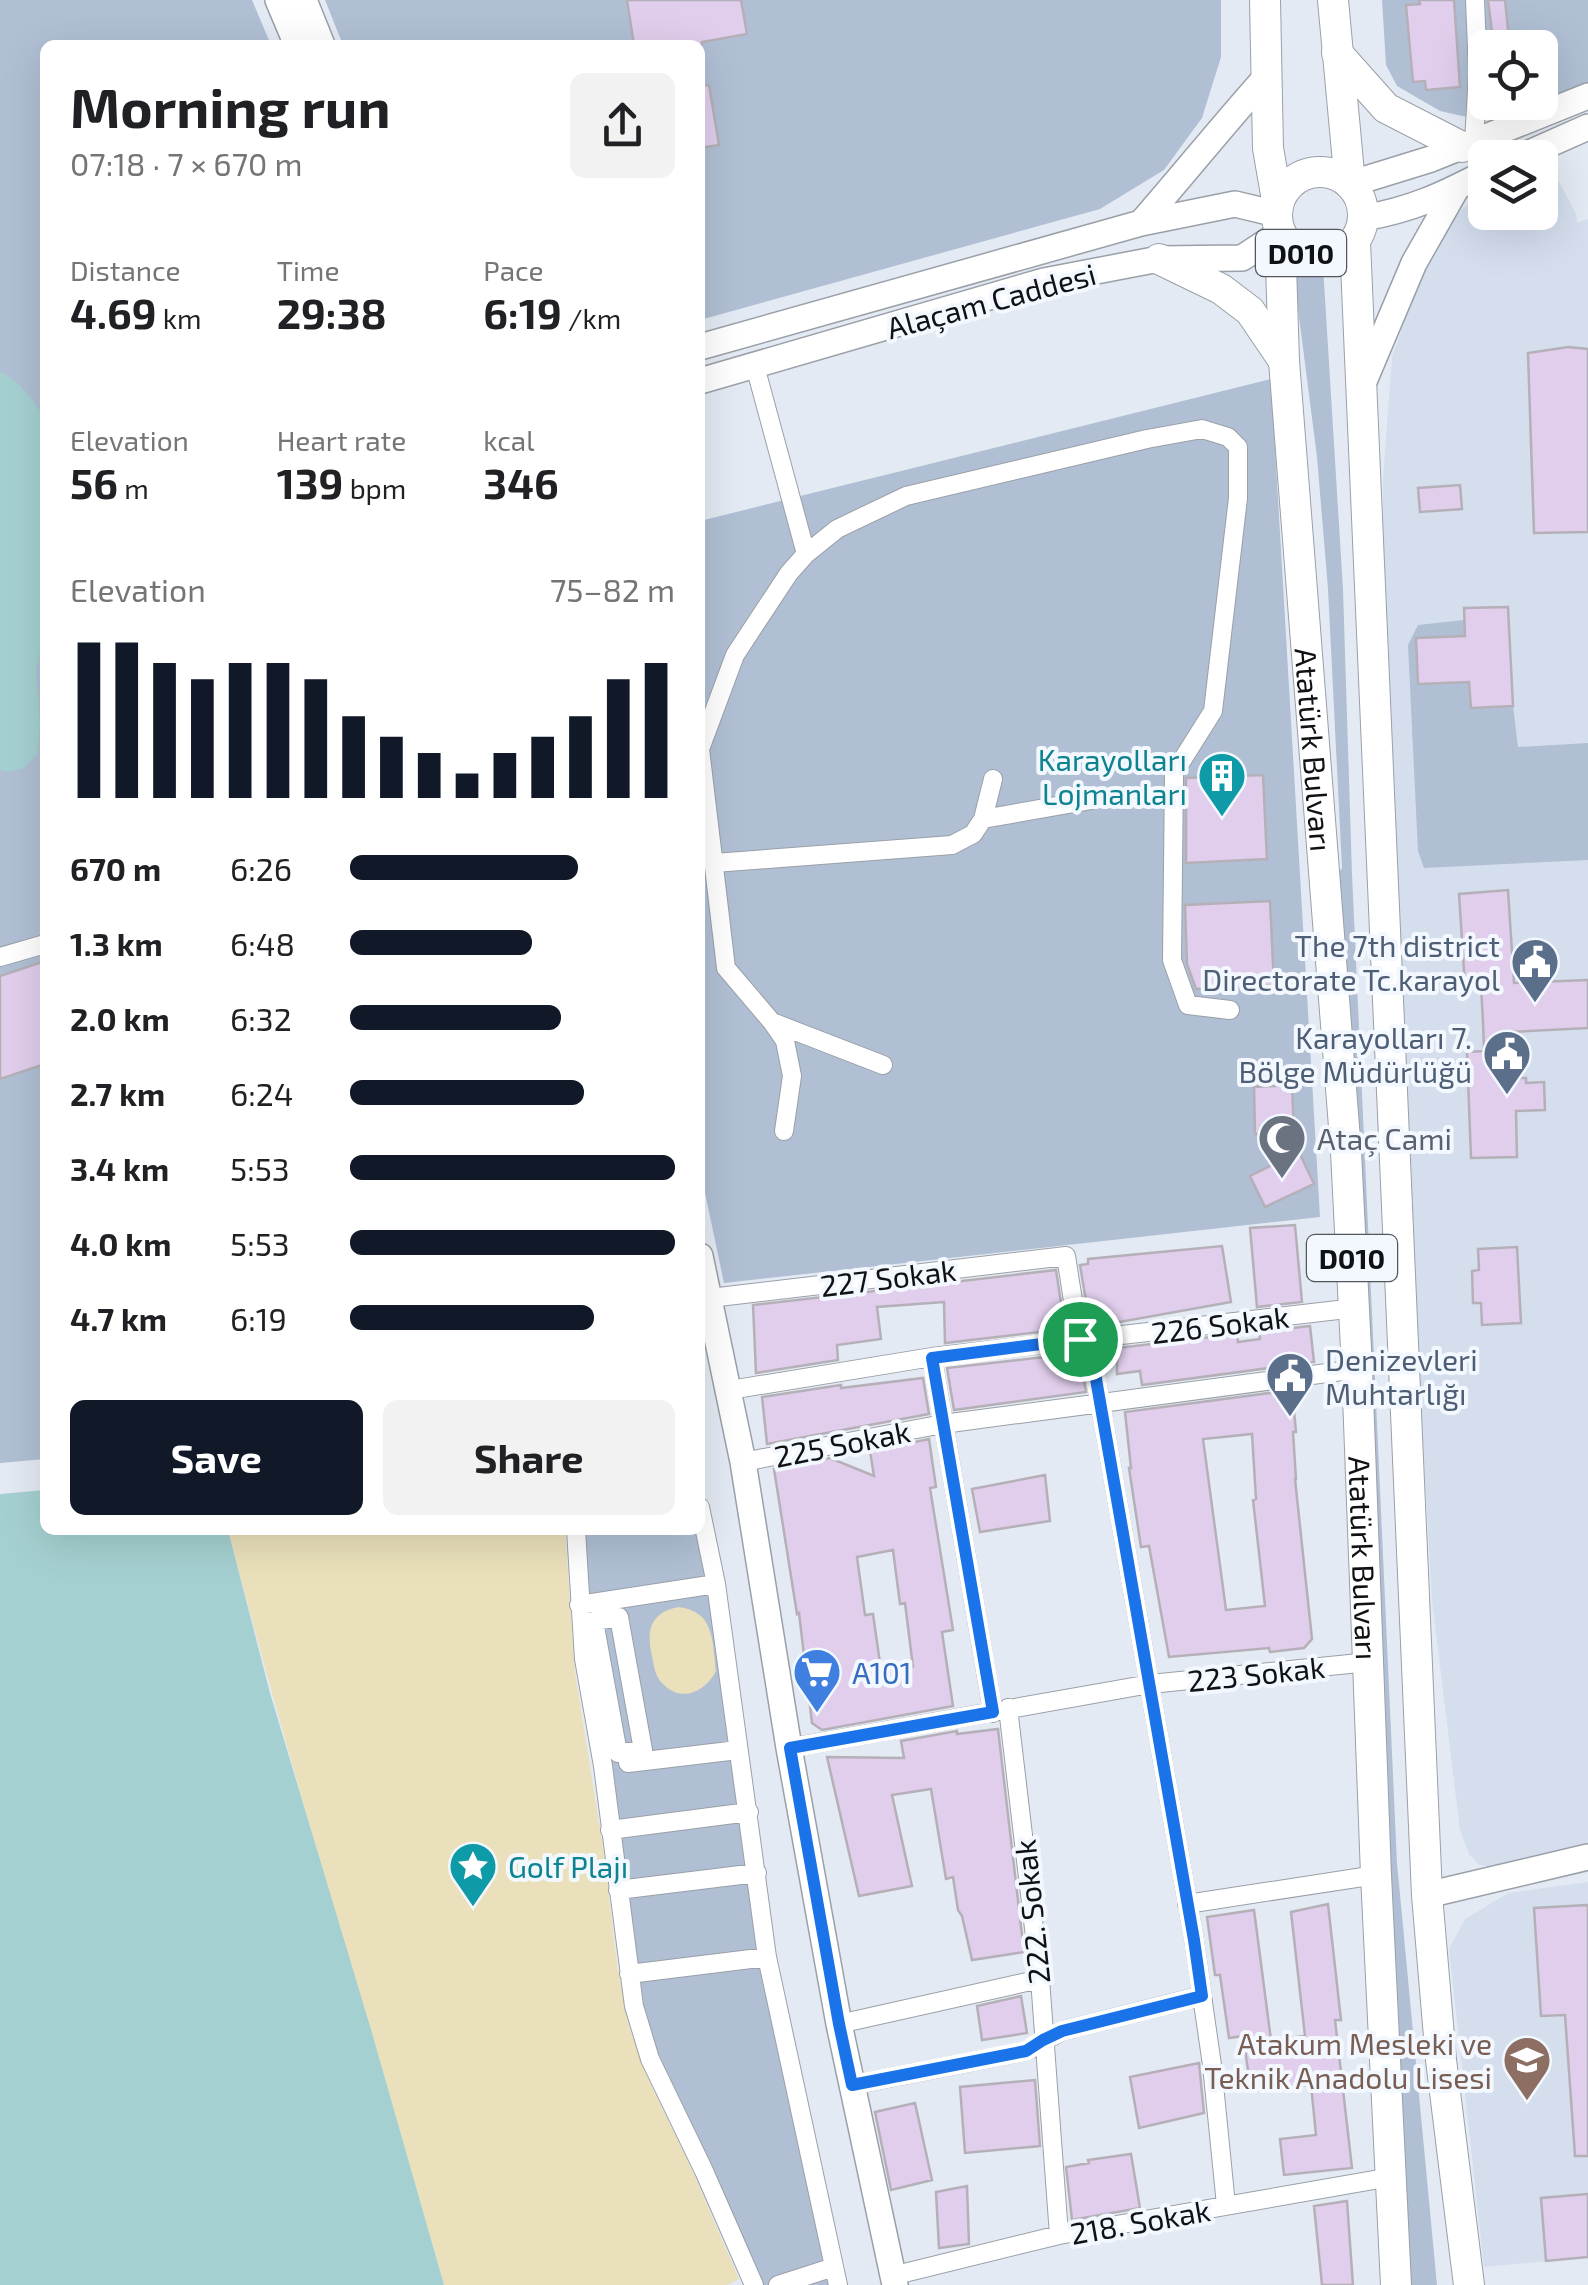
<!DOCTYPE html>
<html lang="en">
<head>
<meta charset="utf-8">
<style>
	:root { --surface:#fff; --page:#f2f2f2; --text:#202124; --muted:#757577; --accent:#111827 }
	body { margin:0; font-family:"Exo 2",sans-serif; background:var(--page); color:var(--text); height:100vh; display:flex; flex-direction:column; font-size:38px; white-space:nowrap }
	* { box-sizing:border-box; margin:0 }
	p { font-size:32px; color:var(--muted) }
	.icon { flex:none; width:55px; height:55px; fill:none; stroke:currentColor; stroke-width:2; stroke-linecap:round; stroke-linejoin:round }
	.map { position:relative; flex:1; overflow:hidden }
	.sheet { position:absolute; left:40px; top:40px; width:665px; height:1495px; display:flex; flex-direction:column; background:var(--surface); border-radius:15px; box-shadow:0 10px 40px #0002 }
	.sheet>* { flex:none }
	.controls { position:absolute; left:1468px; top:30px; display:grid; gap:20px }
	.controls a { display:grid; place-items:center; width:90px; height:90px; border-radius:15px; background:var(--surface); box-shadow:0 10px 40px #0002; font-size:50px }
	.pin { position:absolute; display:grid; place-items:center; width:85px; height:85px; color:#fff; margin:-42px; border:5px solid #fff; border-radius:50%; box-shadow:0 2px 10px #0007 }
	.round { display:grid; place-items:center; flex:none; width:105px; height:105px; border-radius:15px; background:var(--page) }
	.head { display:flex; align-items:center; justify-content:space-between; height:170px; padding:0 30px }
	h1 { font-size:55px; font-weight:700; line-height:75px }
	.stats { display:grid; grid-template-columns:repeat(3,1fr); gap:15px; height:170px; padding:10px 30px }
	.stats div { display:grid; align-content:center }
	.stats b { font-size:42px; font-weight:700 }
	.stats small { font-size:28px; font-weight:400 }
	.stats p { font-size:28px }
	.chart { height:280px; padding:20px 30px }
	.chart p { display:flex; justify-content:space-between }
	.chart svg { width:100%; height:180px; margin-top:10px; stroke:var(--accent); stroke-width:6 }
	.action { display:flex; gap:20px; margin-top:auto; padding:20px 30px }
	.action a { flex:1; height:115px; border-radius:15px; background:var(--accent); color:#fff; font-size:40px; font-weight:700; line-height:115px; text-align:center }
	.action a+a { background:var(--page); color:var(--text) }
	ul { padding:0 30px; list-style:none; font-size:32px }
	li { display:grid; grid-template-columns:160px 120px 1fr; align-items:center; height:75px }
	li i { height:25px; border-radius:12px; background:var(--accent) }
	.map>svg:first-child { display:block }
	.built { fill:#d4deed }
	.green { fill:#b0bfd4 }
	.sand { fill:#eae0bb }
	.water { fill:#a5d0d1 }
	.building { fill:#e0ceec; stroke:#b5b0b8; stroke-width:2.5; fill-rule:evenodd }
	.lines { fill:none; stroke-linecap:round; stroke-linejoin:round }
	.street-casing { stroke:#9aa0a8; stroke-width:20 }
	.secondary-casing { stroke:#9aa0a8; stroke-width:28 }
	.highway-casing { stroke:#9aa0a8; stroke-width:32 }
	.street { stroke:#fff; stroke-width:18 }
	.secondary { stroke:#fff; stroke-width:25 }
	.highway { stroke:#fff; stroke-width:30 }
	.route-casing { stroke:#fff; stroke-width:20 }
	.route { stroke:#1a73e8; stroke-width:12 }
	.labels { text-anchor:middle; dominant-baseline:central; stroke-width:8; stroke-linejoin:round; paint-order:stroke }
	.shield { fill:#f3f8ff; stroke:#53565a; stroke-width:2.5 }
	.shield-label { font-size:28px; font-weight:bold; fill:#0f1114 }
	.street-label { font-size:30px; fill:#0f1114; stroke:#f3f8ff }
	.culture-label { font-size:30px; fill:#0d838f; stroke:#f3f8ff; text-anchor:end }
	.service-label { font-size:30px; fill:#4e5e75; stroke:#f3f8ff; text-anchor:end }
	.worship-label { font-size:30px; fill:#5b616d; stroke:#f3f8ff; text-anchor:start }
	.shop-label { font-size:30px; fill:#366cbe; stroke:#f3f8ff; text-anchor:start }
	.education-label { font-size:30px; fill:#785e54; stroke:#f3f8ff; text-anchor:end }
</style>
</head>
<body>
<div class="map">
<svg width="1588" height="2285" viewBox="0 0 1588 2285">
	<rect width="100%" height="100%" fill="#e4eaf3"/>
	<path class="built" d="M1540,175L1559,182L1576,214L1577,223L1588,219V1844L1495,1867L1479,1865L1469,1854L1460,1830L1432,1600L1396,964L1383,605V479L1392,357L1433,242L1461,210L1485,193V212H1540Z
		M1588,1882V2257L1484,2267L1449,1949L1465,1919L1508,1893Z"/>
	<path class="green" d="M0,0H252L271,45H45V1459L0,1463Z
		M325,0H1221V57L1202,118L1164,170L1100,209L700,320V45H343Z
		M1382,0H1588V83L1555,97L1540,100V48H1485V102L1529,103L1467,117L1440,111L1397,86L1386,65Z
		M1323,266L1343,589L1352,874L1397,1863L1437,2285H1410L1339,872L1342,868L1328,589L1317,457L1293,270Z
		M1271,379L1320,1217L724,1283L700,1169V521Z
		M1508,607L1513,706L1518,747L1588,743V860L1424,868L1418,851L1408,645L1418,625L1464,620V608Z
		M580,1530H699L835,2285H759L654,2053L639,2003L589,1659Z"/>
	<path class="sand" d="M228,1530H565L575,1672L604,1854L617,1964L629,2027L649,2081L689,2163L739,2279L727,2285H444C372,2033 294,1783 228,1530Z
		M678,1607C715,1611 712,1641 716,1671C706,1691 683,1703 664,1685C655,1677 654,1667 652,1656C646,1631 650,1613 678,1607Z"/>
	<path class="water" d="M0,372C21,381 32,399 45,418V634L36,669L40,726L37,754L24,768L6,772L0,769Z
		M45,1490V1530H228L270,1693L372,2033L444,2285H0V1494Z"/>
	<path class="building" d="M627,0H741L747,34L702,42V45H634Z
		M1419,0H1454L1460,87L1426,90L1425,81L1413,82L1406,5L1420,4Z
		M1488,0H1505L1510,48H1494Z
		M709,85L719,145L700,148V86Z
		M1568,347L1588,349V532L1534,533L1528,353Z
		M1460,485L1462,509L1420,512L1418,488Z
		M1508,607L1513,706L1471,708L1469,682L1418,684L1416,638L1465,636L1464,608Z
		M1263,775L1267,859L1186,863V778Z
		M1508,890L1514,983L1588,980V1028L1510,1032L1512,1078H1526V1083L1544,1082L1545,1110L1516,1111L1517,1157L1471,1158L1467,1052L1484,1051L1483,1022L1481,985L1465,986L1459,894Z
		M1270,901L1274,985L1196,989L1187,964L1185,905Z
		M45,961V1064L0,1079V976Z
		M1292,1085L1294,1132L1255,1134L1254,1087Z
		M1299,1152L1314,1184L1265,1207L1250,1176Z
		M1295,1225L1302,1302L1257,1307L1250,1228Z
		M1222,1246L1231,1302L1114,1323L1087,1307L1080,1265L1088,1264V1259Z
		M1517,1247L1521,1323L1482,1325L1481,1303H1473L1472,1271L1479,1270L1478,1249Z
		M1056,1270L1065,1329L945,1343L944,1302L877,1307L881,1339L837,1345L838,1360L756,1373L753,1305Z
		M1310,1326L1314,1362L1142,1385L1140,1371L1117,1374V1348L1237,1334L1238,1342L1260,1339L1259,1332Z
		M1079,1353L1086,1392L954,1410L947,1368Z
		M923,1378L929,1414L767,1444L762,1397L841,1385V1388Z
		M1292,1390L1296,1432H1293L1296,1479H1295L1312,1639L1304,1648L1270,1652L1269,1648L1169,1657L1149,1546L1141,1547L1129,1468H1131L1125,1412ZM1252,1434L1256,1499L1253,1500L1265,1606L1226,1610L1203,1439Z
		M929,1439L936,1487L930,1488L953,1630L942,1632L953,1706L822,1730L812,1723L799,1613L797,1614L774,1469L830,1458L874,1476L870,1451ZM893,1550L900,1604L905,1603L913,1667L881,1670L873,1614L865,1615L857,1557Z
		M1045,1475L1050,1521L980,1532L972,1489Z
		M998,1729L1024,1952L972,1960L962,1916L958,1910L953,1877L946,1879L931,1789L892,1795L912,1886L859,1896L827,1757L904,1758L901,1741L957,1731V1734Z
		M1328,1904L1341,2020H1335L1352,2168L1284,2175L1280,2139L1316,2135L1311,2085L1251,2091L1243,2036L1229,2038L1220,1975H1215L1207,1917L1254,1910L1271,2040L1305,2036L1291,1912Z
		M1588,1905V2156H1575L1565,2015L1541,2016L1534,1908Z
		M1021,1996L1027,2033L982,2040L977,2006Z
		M1199,2063L1204,2113L1139,2128L1130,2077Z
		M1035,2080L1040,2146L965,2153L960,2087Z
		M915,2103L932,2180L891,2190L875,2112Z
		M1131,2154L1140,2208L1072,2220L1066,2167L1089,2163L1088,2160Z
		M967,2186L969,2244L939,2248L936,2192Z
		M1588,2194V2257L1546,2261L1541,2198Z
		M1347,2201L1353,2285H1322L1314,2206Z"/>
	<g class="lines">
		<g class="street-casing">
			<path id="street" d="M1474,142L1478,73L1475,0
				M755,366L806,554
				M983,819L1091,800
				M714,863L952,845L973,834L983,819L993,779
				M0,957L45,944
				M772,1022L883,1065
				M784,1131L792,1076L785,1041L772,1022L726,968L700,749L735,655L789,573L806,554L837,529L906,496L1147,439L1202,429L1228,437L1238,447V498L1213,711L1174,773L1172,960L1188,1005L1230,1010
				M710,1298L1066,1256L1079,1339
				M1089,1339L1194,1940L1212,2065L1226,2205
				M932,1357L993,1713
				M730,1390L932,1357L1355,1308
				M743,1462L943,1424L1357,1369
				M700,1507L716,1584L767,1957L838,2285
				M576,1530L584,1659L603,1766L634,2006L650,2059L704,2171L754,2285
				M579,1605L716,1584
				M619,1617L643,1750L618,1753L594,1621Z
				M1008,1708L1040,1979L1059,2235
				M789,1748L1150,1684L1369,1662
				M628,1763L738,1750
				M610,1830L749,1812
				M618,1890L757,1873
				M1187,1904L1376,1875
				M629,1974L767,1957
				M839,2024L1040,1979
				M853,2085L1026,2051L1062,2031L1201,1996
				M892,2276L1059,2235L1391,2177
				M778,2285L834,2267"/>
		</g>
		<g class="secondary-casing">
			<path id="secondary" d="M278,0L297,45
				M304,0L322,45
				M1518,158L1588,127
				M1350,184L1431,159L1588,96
				M1363,218C1411,210 1443,195 1485,173
				M1141,223C1183,175 1223,125 1266,77
				M700,347L1141,223L1235,204L1277,214
				M700,381L1044,281L1159,259L1242,258L1280,233
				M1362,386L1414,263L1456,189
				M700,1256L743,1462L789,1748L839,2024L895,2285
				M1427,1895L1588,1857"/>
		</g>
		<g class="highway-casing">
			<g id="highway">
				<path d="M1265,0L1268,148L1278,206"/>
				<path d="M1333,0L1350,184"/>
				<path d="M1337,53L1386,108L1462,147"/>
				<circle cx="1320" cy="215" r="43"/>
				<path id="s1" d="M1280,233L1284,361L1346,1152L1357,1369L1376,1875L1396,2285"/>
				<path d="M1355,242L1427,1895L1441,2060L1469,2285"/>
				<path d="M1159,259L1221,289L1250,311L1284,361"/>
			</g>
		</g>
		<use href="#street" class="street"/>
		<use href="#secondary" class="secondary"/>
		<use href="#highway" class="highway"/>
	</g>
	<g class="lines">
		<g class="route-casing">
			<path id="route" d="M1080,1339H1089L1194,1940L1202,1996L1062,2031L1043,2040L1026,2051L852,2085L839,2024L790,1748L993,1712L932,1358Z"/>
		</g>
		<use href="#route" class="route"/>
	</g>
	<defs>
		<g id="building-pin" transform="scale(2.5)"><path d="M0 17L-7.5 6A9.5 9.5 0 1 1 7.5 6Z" fill="#0f9aa8" stroke="#f3f8ff"/><path d="M-4-6H4V6H1V3H-1V6H-4ZM-2.5-4.3h1.7v1.8h-1.7ZM.8-4.3h1.7v1.8H.8ZM-2.5-1h1.7V.8h-1.7ZM.8-1h1.7V.8H.8Z" fill="#fff"/></g>
		<g id="civic-pin" transform="scale(2.5)"><path d="M0 17L-7.5 6A9.5 9.5 0 1 1 7.5 6Z" fill="#5c6f8a" stroke="#f3f8ff"/><path d="M-.6-6.5H3V-4.5H.6V-3L4-1V1h2V6H-6V1h2V-1L-.6-3ZM-1.2 2.5V6h2.4V2.5Z" fill="#fff"/></g>
		<g id="mosque-pin" transform="scale(2.5)"><path d="M0 17L-7.5 6A9.5 9.5 0 1 1 7.5 6Z" fill="#6b7280" stroke="#f3f8ff"/><path d="M3.5-4.9A6 6 0 1 0 3.5 4.9A5 5 0 1 1 3.5-4.9Z" fill="#fff"/></g>
		<g id="supermarket-pin" transform="scale(2.5)"><path d="M0 17L-7.5 6A9.5 9.5 0 1 1 7.5 6Z" fill="#3f7fe0" stroke="#f3f8ff"/><path d="M-6-5.5h2.5l.6 2H6L4.5 2H-2.5L-4.4-4H-6ZM-1.5 3.2a1.3 1.3 0 1 0 .1 0ZM3 3.2a1.3 1.3 0 1 0 .1 0Z" fill="#fff"/></g>
		<g id="sight-pin" transform="scale(2.5)"><path d="M0 17L-7.5 6A9.5 9.5 0 1 1 7.5 6Z" fill="#0f9aa8" stroke="#f3f8ff"/><path d="M0-6L1.8-2.2L6-1.7L2.9 1.2L3.7 5.4L0 3.3L-3.7 5.4L-2.9 1.2L-6-1.7L-1.8-2.2Z" fill="#fff"/></g>
		<g id="school-pin" transform="scale(2.5)"><path d="M0 17L-7.5 6A9.5 9.5 0 1 1 7.5 6Z" fill="#8d6e63" stroke="#f3f8ff"/><path d="M0-5L7-2L0 1L-7-2ZM-4 1L0 2.5L4 1V4Q0 6-4 4Z" fill="#fff"/></g>
	</defs>
	<g fill-rule="evenodd">
		<use href="#building-pin" x="1222" y="776"/>
		<use href="#civic-pin" x="1535" y="962"/>
		<use href="#civic-pin" x="1507" y="1054"/>
		<use href="#mosque-pin" x="1282" y="1138"/>
		<use href="#civic-pin" x="1290" y="1376"/>
		<use href="#supermarket-pin" x="817" y="1672"/>
		<use href="#sight-pin" x="473" y="1866"/>
		<use href="#school-pin" x="1527" y="2060"/>
	</g>
	<g class="labels">
		<g class="shield">
			<rect x="1256" y="230" width="90" height="46" rx="8"/>
			<rect x="1307" y="1235" width="90" height="46" rx="8"/>
		</g>
		<g class="shield-label">
			<text x="1301" y="253">D010</text>
			<text x="1352" y="1258">D010</text>
		</g>
		<g class="street-label">
			<text transform="translate(991 300) rotate(-15)">Alaçam Caddesi</text>
			<text stroke="none"><textPath href="#s1" startOffset="518">Atatürk Bulvarı</textPath></text>
			<text transform="translate(888 1277) rotate(-7)">227 Sokak</text>
			<text transform="translate(1220 1324) rotate(-7)">226 Sokak</text>
			<text transform="translate(842 1443) rotate(-11)">225 Sokak</text>
			<text stroke="none"><textPath href="#s1" startOffset="1328">Atatürk Bulvarı</textPath></text>
			<text transform="translate(1256 1673) rotate(-6)">223 Sokak</text>
			<text transform="translate(1031 1912) rotate(-96)">222. Sokak</text>
			<text transform="translate(1140 2221) rotate(-10)">218. Sokak</text>
		</g>
		<g class="culture-label">
			<text x="1187" y="759">Karayolları<tspan x="1187" dy="34">Lojmanları</tspan></text>
			<text x="508" y="1866" text-anchor="start">Golf Plajı</text>
		</g>
		<g class="service-label">
			<text x="1500" y="945">The 7th district<tspan x="1500" dy="34">Directorate Tc.karayol</tspan></text>
			<text x="1472" y="1037">Karayolları 7.<tspan x="1472" dy="34">Bölge Müdürlüğü</tspan></text>
			<text x="1325" y="1359" text-anchor="start">Denizevleri<tspan x="1325" dy="34">Muhtarlığı</tspan></text>
		</g>
		<g class="worship-label">
			<text x="1317" y="1138">Ataç Cami</text>
		</g>
		<g class="shop-label">
			<text x="852" y="1672">A101</text>
		</g>
		<g class="education-label">
			<text x="1492" y="2043">Atakum Mesleki ve<tspan x="1492" dy="34">Teknik Anadolu Lisesi</tspan></text>
		</g>
	</g>
</svg>
<div class="controls">
<a><svg class="icon" aria-label="locate" viewBox="0 0 24 24"><circle cx="12" cy="12" r="6"/><path d="M12 2v4M12 18v4M2 12h4M18 12h4"/></svg></a>
<a><svg class="icon" aria-label="layers" viewBox="0 0 24 24"><path d="M12 4l9 5-9 5-9-5zM3 14l9 5 9-5"/></svg></a>
</div>
<div class="pin" style="left:1080px;top:1339px;background:#1e9e55"><svg class="icon" aria-label="arrive" viewBox="0 0 24 24"><path d="M6 21V4h12l-3 4 3 4H6"/></svg></div>
<section class="sheet">
<div class="head"><div><h1>Morning run</h1><p>07:18 · 7 × 670 m</p></div><a class="round"><svg class="icon" aria-label="share" viewBox="0 0 24 24"><path d="M12 15V3M7 8l5-5 5 5M5 13v7h14v-7"/></svg></a></div>
<div class="stats">
<div><p>Distance</p><b>4.69<small> km</small></b></div>
<div><p>Time</p><b>29:38</b></div>
<div><p>Pace</p><b>6:19<small> /km</small></b></div>
</div>
<div class="stats">
<div><p>Elevation</p><b>56<small> m</small></b></div>
<div><p>Heart rate</p><b>139<small> bpm</small></b></div>
<div><p>kcal</p><b>346</b></div>
</div>
<div class="chart"><p><span>Elevation</span>75–82 m</p>
<svg viewBox="0 0 160 44" preserveAspectRatio="none"><path d="M5 44V6M15 44V6M25 44V11M35 44V15M45 44V11M55 44V11M65 44V15M75 44V24M85 44V29M95 44V33M105 44V38M115 44V33M125 44V29M135 44V24M145 44V15M155 44V11"/></svg>
</div>
<ul>
<li><b>670 m</b>6:26<i style="width:70%"></i></li>
<li><b>1.3 km</b>6:48<i style="width:56%"></i></li>
<li><b>2.0 km</b>6:32<i style="width:65%"></i></li>
<li><b>2.7 km</b>6:24<i style="width:72%"></i></li>
<li><b>3.4 km</b>5:53<i style="width:100%"></i></li>
<li><b>4.0 km</b>5:53<i style="width:100%"></i></li>
<li><b>4.7 km</b>6:19<i style="width:75%"></i></li>
</ul>
<div class="action"><a>Save</a><a>Share</a></div>
</section>
</div>
</body>
</html>
